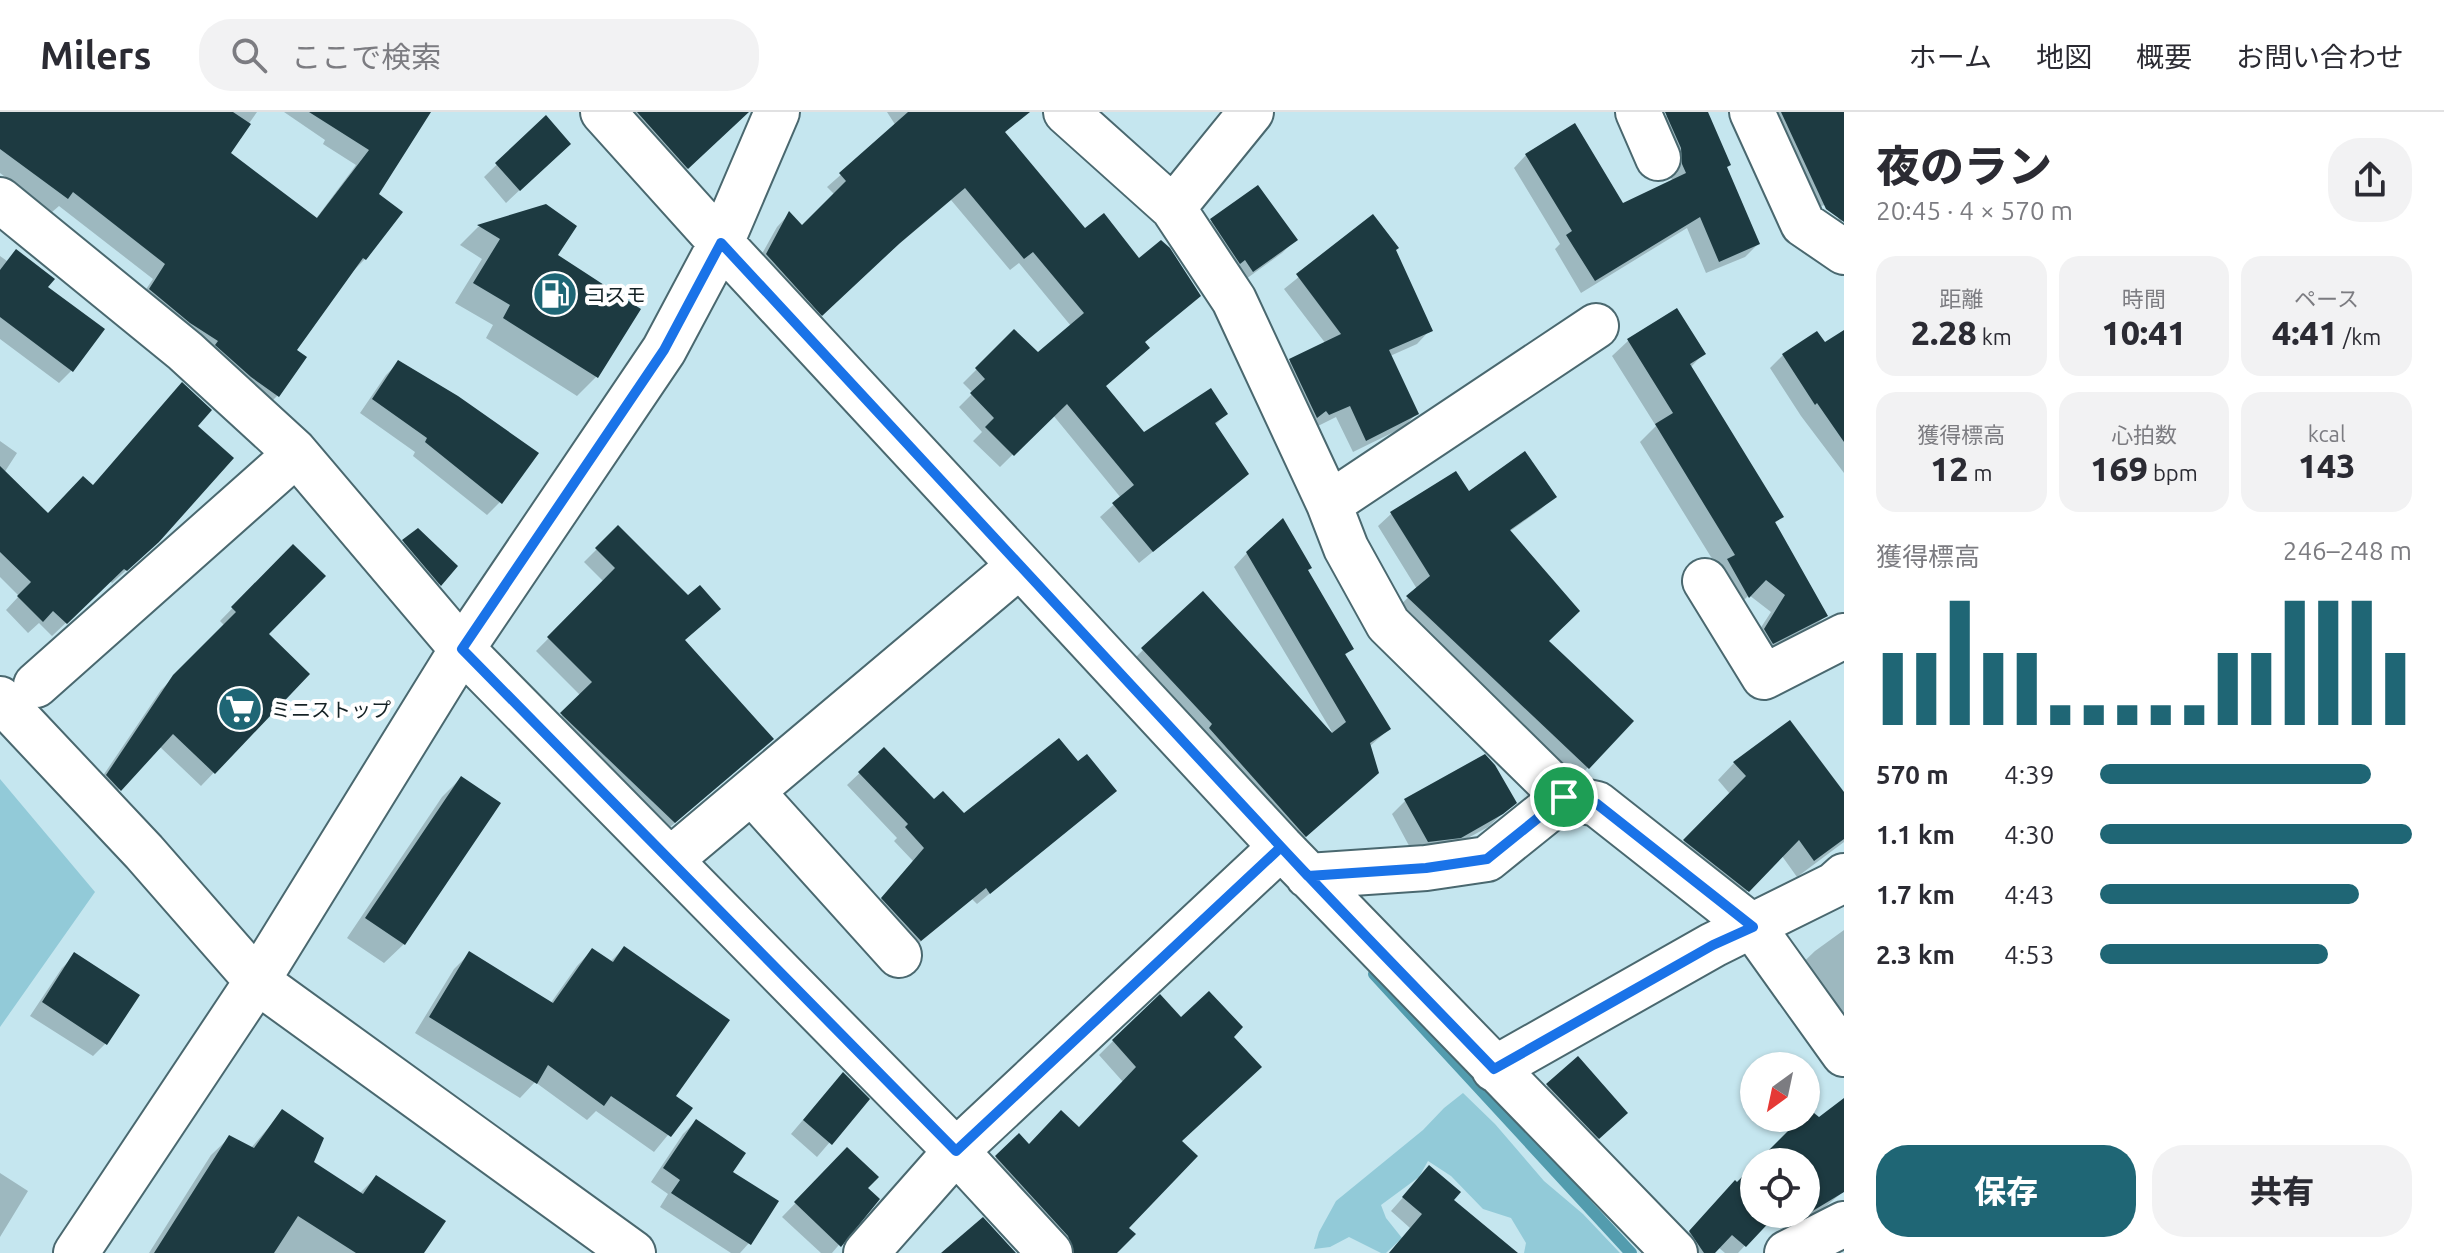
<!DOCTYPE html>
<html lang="ja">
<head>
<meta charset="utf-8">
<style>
	:root { --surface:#fff; --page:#f2f2f3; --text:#2b2b33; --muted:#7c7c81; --line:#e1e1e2; --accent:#1f6675 }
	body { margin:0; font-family:Ubuntu,"Noto Sans JP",sans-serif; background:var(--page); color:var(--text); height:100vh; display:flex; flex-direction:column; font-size:30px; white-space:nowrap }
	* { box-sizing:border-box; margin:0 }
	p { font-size:26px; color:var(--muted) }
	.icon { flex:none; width:44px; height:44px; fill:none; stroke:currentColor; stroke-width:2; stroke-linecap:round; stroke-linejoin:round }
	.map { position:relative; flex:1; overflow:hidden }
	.drawer { display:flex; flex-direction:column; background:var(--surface); width:600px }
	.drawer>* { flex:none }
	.needle { width:52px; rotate:213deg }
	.controls { position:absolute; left:1740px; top:940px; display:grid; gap:16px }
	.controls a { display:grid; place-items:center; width:80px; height:80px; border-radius:50%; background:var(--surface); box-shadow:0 2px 6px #0004; font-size:40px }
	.pin { position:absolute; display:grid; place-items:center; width:68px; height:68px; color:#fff; margin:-34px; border:4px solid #fff; border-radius:50%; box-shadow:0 2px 8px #0007 }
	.round { display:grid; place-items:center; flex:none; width:84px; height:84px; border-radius:32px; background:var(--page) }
	.overview { display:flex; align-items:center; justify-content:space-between; height:136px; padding:0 32px }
	h1 { font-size:44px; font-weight:800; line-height:60px }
	.stats { display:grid; grid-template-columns:repeat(3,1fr); gap:12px; height:136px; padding:8px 32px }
	.stats div { display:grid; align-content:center; border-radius:20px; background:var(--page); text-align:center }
	.stats b { font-size:34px; font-weight:800 }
	.stats small { font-size:22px; font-weight:400 }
	.stats p { font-size:22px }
	.chart { height:224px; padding:16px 32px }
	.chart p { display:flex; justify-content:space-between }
	.chart svg { width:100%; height:144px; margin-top:8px; stroke:var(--accent); stroke-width:6 }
	.button { display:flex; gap:16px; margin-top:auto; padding:16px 32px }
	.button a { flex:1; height:92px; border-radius:32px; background:var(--accent); color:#fff; font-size:32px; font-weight:800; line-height:92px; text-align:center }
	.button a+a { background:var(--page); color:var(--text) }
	ul { padding:0 32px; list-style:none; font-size:26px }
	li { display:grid; grid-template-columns:128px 96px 1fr; align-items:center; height:60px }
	li i { height:20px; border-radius:10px; background:var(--accent) }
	header { display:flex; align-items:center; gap:48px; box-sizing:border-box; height:112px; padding:0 40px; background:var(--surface); border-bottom:2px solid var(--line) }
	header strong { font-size:38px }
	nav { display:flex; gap:44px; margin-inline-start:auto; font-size:28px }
	.search { width:560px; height:72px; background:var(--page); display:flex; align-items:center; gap:20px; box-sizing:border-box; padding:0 28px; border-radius:32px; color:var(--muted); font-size:30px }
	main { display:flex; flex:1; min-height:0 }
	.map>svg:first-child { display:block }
	.green { fill:#92cad8 }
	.shadow { fill:#0003 }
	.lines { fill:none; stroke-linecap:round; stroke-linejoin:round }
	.stream { stroke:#539cae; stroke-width:12 }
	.building { fill:#1d3a41 }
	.minor-casing { stroke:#4a686f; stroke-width:48 }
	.minor { stroke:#fff; stroke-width:44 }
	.route-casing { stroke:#fff; stroke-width:16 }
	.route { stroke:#1a73e8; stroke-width:10 }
	.labels { text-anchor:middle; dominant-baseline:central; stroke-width:8; stroke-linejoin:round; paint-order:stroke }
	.poi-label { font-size:20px; fill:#152225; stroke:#fff; text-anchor:start }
</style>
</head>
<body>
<header>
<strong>Milers</strong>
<div class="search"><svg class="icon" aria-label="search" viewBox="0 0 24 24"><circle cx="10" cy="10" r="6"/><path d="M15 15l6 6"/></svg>ここで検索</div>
<nav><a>ホーム</a><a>地図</a><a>概要</a><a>お問い合わせ</a></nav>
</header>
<main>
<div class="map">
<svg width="1844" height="1141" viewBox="0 0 1844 1141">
	<rect width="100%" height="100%" fill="#c5e6ef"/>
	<path class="green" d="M0,667L95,780L0,915Z
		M1463,981L1495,1012L1544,1069L1583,1102L1620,1141H1524L1526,1131L1511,1106L1483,1097L1451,1064L1428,1049L1419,1065L1381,1093L1386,1106L1402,1126L1386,1141H1381L1349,1125L1330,1135L1314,1137L1319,1120L1336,1089L1423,1018L1444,996Z"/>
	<path class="shadow" d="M0,0H257L228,41L315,108L356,53L323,32L325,28L284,0H429L377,82L365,147L350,162L294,239L304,245L277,284L263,298L136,192L153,167L59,94L52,100L0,61Z
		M615,0H725L735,11L675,68Z
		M887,0H990L1003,20L1085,119L1199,184L1143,231L1104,275L1143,322L1226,302L1214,314L1233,374L1139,451L1100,405L1121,386L1053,303L1000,355L973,329L982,320L959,295L973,281L963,271L1014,220L1038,243L1071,214L1019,151L1010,158L951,88L885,144L808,215L754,156L777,115L789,102L802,116L835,83L827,75L896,14Z
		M1671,0H1706L1725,56L1758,132L1745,145L1706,161L1687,116L1581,181L1555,137L1560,132L1514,56L1526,43L1622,94L1672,70L1669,50L1654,14Z
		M1762,0H1825L1844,4V108L1840,110L1831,90L1808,100Z
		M545,6L555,45L506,91L484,65Z
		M545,94L555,144L596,265L577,284L486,226L493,213L455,191L482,147L460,133L478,115Z
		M1373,105L1394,138L1430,218L1417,232L1390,244L1417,301L1404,315L1353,340L1336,305L1316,315L1277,262L1290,249L1326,232L1284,177Z
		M1212,109L1295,128L1282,141L1239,172L1199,122Z
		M0,144L45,176L72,258L59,271L0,227Z
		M1844,220V361L1801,304L1770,256L1783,243L1824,233Z
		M1629,228L1703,242L1690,256L1782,404L1774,412L1825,504L1809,520L1756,547L1749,534L1771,500L1749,483L1732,500L1719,458L1640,330L1656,314L1612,244Z
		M399,250L500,390L487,403L413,344L415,340L360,301L386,263Z
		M195,314L143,443L112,471L110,469L52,524L39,511L28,521L6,498L19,484L0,465V329L17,341L4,361L48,404Z
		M1468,382L1554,385L1541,397L1509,420L1546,529L1632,609L1575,669L1395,498L1417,477L1378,414L1391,402Z
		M618,416L683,529L772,627L662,722L550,615L581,584L536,539L604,470L584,450Z
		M404,430L455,455L427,486L391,443Z
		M293,434L266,522L308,562L201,674L159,634L107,690L94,677L161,578L225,514L220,509Z
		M1247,441L1306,459L1351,537L1344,544L1389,617L1369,635L1363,674L1292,737L1130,551L1143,538L1332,620L1234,455Z
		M884,638L934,690L964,704L1078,652L1114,679L977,792L972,787L908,840L870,800L913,749L894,729L897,726L847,673Z
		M1485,645L1515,690L1488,715L1446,738L1414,743L1392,702L1405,689Z
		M1734,651L1844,683V730L1797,765L1782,744L1731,795L1668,746L1730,682L1718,668Z
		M461,666L404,832L384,851L347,826L442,685Z
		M1844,818V956L1790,863L1815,839Z
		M624,836L674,984L690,996L654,1040L596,999L587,1008L535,970L520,986L415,921L454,857L469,842L550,892L577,854L592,838L610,850Z
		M75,843L106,931L93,944L30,904L62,856Z
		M1180,908L1231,925L1180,1029L1127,1116L1115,1141H1056L982,1059L1019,1024L1029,1034L1079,1017L1124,971L1099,943L1113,929Z
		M1578,946L1612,1014L1585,1038L1534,986Z
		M830,976L867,987L817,1045L791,1022Z
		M282,1000L312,1051L359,1082L376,1065L422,1141H149L211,1043L230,1025L251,1036Z
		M1809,1000L1819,1007L1844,1001V1079L1814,1104L1792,1115L1779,1102H1806V1050H1760Z
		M696,1009L730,1061L749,1131L740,1141H731L660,1095L668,1082L651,1070L683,1022Z
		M847,1038L866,1076L878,1087L832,1141H821L782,1105Z
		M1429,1056L1452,1088L1509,1141H1389L1410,1116L1391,1099Z
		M1754,1056V1102H1774L1738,1141H1725L1718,1135L1713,1141H1681L1677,1134L1722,1084Z
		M0,1061L28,1079L0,1125Z"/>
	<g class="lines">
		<path class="stream" d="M1374,862L1631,1141"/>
	</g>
	<path class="building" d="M0,0H233L251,12L231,41L317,106L369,38L309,0H431L379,82L403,100L366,148L363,146L297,238L307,245L279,285L251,265L215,233L218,229L190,211L149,177L165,152L73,80L68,87L0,37Z
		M637,0H749L688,57Z
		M908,0H1030L1005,20L1085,116L1104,101L1139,146L1161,128L1170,136L1201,184L1145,230L1150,236L1106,274L1144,320L1211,276L1228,302L1215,311L1249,362L1153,440L1112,391L1134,373L1067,292L1014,344L985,315L994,306L970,281L985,267L975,256L1014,217L1038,240L1084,201L1033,140L1024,147L965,76L900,131L822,204L766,142L789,99L802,113L846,69L839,61Z
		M1665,0H1708L1731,53L1727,55L1760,132L1719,150L1700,105L1595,169L1566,123L1572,119L1525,42L1575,11L1623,91L1686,61L1682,52L1681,36Z
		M1781,0H1844V110L1826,97Z
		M546,3L571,32L520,79L495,51Z
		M1258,73L1298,128L1253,160L1245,148L1240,152L1210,107Z
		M546,92L577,114L558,143L641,197L598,266L503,206L510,193L473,171L500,127L477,113Z
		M1373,102L1399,136L1396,138L1433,219L1389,238L1419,302L1366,329L1350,294L1329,303L1326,299L1317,306L1289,247L1341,222L1296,162Z
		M16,137L55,167L48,175L105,217L73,260L0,205V158Z
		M1677,196L1706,242L1690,252L1784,405L1775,410L1828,504L1773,532L1764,517L1785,483L1766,468L1749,486L1727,447L1735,443L1655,312L1673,301L1627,227Z
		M1844,218V330L1817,291L1815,293L1782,242L1817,219L1825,230Z
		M398,248L458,284L539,341L502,392L425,330L427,326L372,287Z
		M182,270L212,298L198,314L234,346L159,430L127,459L124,457L67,512L53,499L43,510L17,484L31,470L0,440V354L48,401L83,364L93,373Z
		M1525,339L1557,385L1510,418L1580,499L1549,529L1634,609L1589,657L1406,484L1430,464L1390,400L1456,359L1469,379Z
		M1283,406L1312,456L1308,458L1354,537L1345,542L1391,617L1370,631L1379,661L1306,725L1209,616L1212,612L1141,536L1203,479L1332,621L1346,610L1246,440Z
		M618,413L688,483L700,473L721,497L685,528L774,627L675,711L560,601L592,570L547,525L615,456L595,436Z
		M418,416L458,454L441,474L402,428Z
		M293,432L326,464L269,522L310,562L215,662L173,622L121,679L106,663L173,563L236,500L231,495Z
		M1790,608L1844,680V727L1814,749L1799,728L1749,780L1683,728L1746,664L1733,650Z
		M1059,626L1078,649L1087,642L1117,679L990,782L986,776L921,829L881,786L924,736L905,715L908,712L858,660L884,635L934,687L943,679L964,701Z
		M1485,642L1495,653L1517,691L1503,702L1461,726L1428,730L1404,687Z
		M461,664L501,691L405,833L365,806Z
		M624,834L730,908L676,984L693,996L671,1025L611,984L604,994L548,953L537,972L429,905L469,839L553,891L592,836L613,850Z
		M74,840L140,883L107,933L42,890Z
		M1209,879L1243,915L1234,925L1262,955L1182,1029L1198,1044L1129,1116L1136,1122L1117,1141H1074L1068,1124L995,1044L1019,1021L1029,1032L1061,998L1079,1015L1136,955L1112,928L1160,882L1181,905Z
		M1578,944L1628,1001L1599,1027L1546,972Z
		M843,960L870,987L832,1033L803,1008Z
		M1844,986V1080L1806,1103V1050H1757L1801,1006H1806L1809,997L1819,1005Z
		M282,997L324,1026L314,1050L363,1082L376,1063L446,1109L424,1141H356L298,1104L274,1141H154L229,1023L254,1036Z
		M696,1007L746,1041L733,1060L779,1089L751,1133L671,1081L680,1068L663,1056Z
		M847,1035L879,1065L868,1076L880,1087L841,1135L794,1090Z
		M1429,1053L1461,1080L1454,1088L1518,1141H1389L1422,1102L1402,1085Z
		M1754,1053V1102H1777L1746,1135L1732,1123L1715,1141H1704L1689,1119L1735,1068L1737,1070Z
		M983,1105L1016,1141H941Z"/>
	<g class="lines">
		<g class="minor-casing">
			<path id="minor" d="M603,0L721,131L1281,735L1675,1141
				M1066,0L1173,96L1234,188L1329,392L1346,436L1388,512L1564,685L1597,692L1753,815L1844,942
				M1638,0L1658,46
				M1752,0L1803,112L1844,140
				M0,88L185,239L294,339L462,537L956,1039L1050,1141
				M1173,96L1251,0
				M1329,392L1596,214
				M1705,469L1764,565L1844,524
				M36,573L286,351
				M0,587L144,740L257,869L633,1141
				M752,680L899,843
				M670,748L1019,454
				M1308,764L1426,756L1487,747L1564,685
				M1494,957L1713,833L1834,773L1844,764
				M76,1141L257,869L462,537L664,238L721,131L777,0
				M866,1141L956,1039L1281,735
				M1787,1141L1844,1112"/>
		</g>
		<use href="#minor" class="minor"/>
	</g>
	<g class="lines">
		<g class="route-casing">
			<path id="route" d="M1564,685L1487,747L1426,756L1308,764L721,131L664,238L462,537L956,1039L1281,735C1351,810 1423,883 1494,957L1713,833L1753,815L1597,692L1564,685"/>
		</g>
		<use href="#route" class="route"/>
	</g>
	<defs>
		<g id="fuel-disc" transform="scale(2.3)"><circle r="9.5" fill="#1f6675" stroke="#fff"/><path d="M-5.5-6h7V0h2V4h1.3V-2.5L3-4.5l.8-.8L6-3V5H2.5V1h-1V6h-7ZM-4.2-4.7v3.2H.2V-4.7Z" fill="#fff"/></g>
		<g id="supermarket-disc" transform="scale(2.3)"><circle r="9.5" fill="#1f6675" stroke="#fff"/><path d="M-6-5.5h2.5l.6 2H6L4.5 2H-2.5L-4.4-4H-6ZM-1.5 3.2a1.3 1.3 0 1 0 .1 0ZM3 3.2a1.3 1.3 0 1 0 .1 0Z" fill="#fff"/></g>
	</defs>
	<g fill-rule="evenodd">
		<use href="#fuel-disc" x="555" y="182"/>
		<use href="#supermarket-disc" x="240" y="597"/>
	</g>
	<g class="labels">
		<g class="poi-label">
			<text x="586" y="182">コスモ</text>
			<text x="271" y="597">ミニストップ</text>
		</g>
	</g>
</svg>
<div class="controls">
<a><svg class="needle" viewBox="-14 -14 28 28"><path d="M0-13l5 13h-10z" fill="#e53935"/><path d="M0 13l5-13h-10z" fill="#7c7c81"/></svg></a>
<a><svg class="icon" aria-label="locate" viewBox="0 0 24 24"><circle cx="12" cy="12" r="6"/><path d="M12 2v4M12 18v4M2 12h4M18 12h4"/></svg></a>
</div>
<div class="pin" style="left:1564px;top:685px;background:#1e9e55"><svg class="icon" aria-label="arrive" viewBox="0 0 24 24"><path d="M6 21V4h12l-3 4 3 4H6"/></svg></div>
</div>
<section class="drawer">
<div class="overview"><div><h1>夜のラン</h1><p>20:45 · 4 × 570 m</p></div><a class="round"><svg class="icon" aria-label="share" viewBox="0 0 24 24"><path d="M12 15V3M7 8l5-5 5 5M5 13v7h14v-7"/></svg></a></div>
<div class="stats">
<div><p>距離</p><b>2.28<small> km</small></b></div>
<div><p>時間</p><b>10:41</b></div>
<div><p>ペース</p><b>4:41<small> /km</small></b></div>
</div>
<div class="stats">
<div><p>獲得標高</p><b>12<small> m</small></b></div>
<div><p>心拍数</p><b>169<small> bpm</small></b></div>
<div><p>kcal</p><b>143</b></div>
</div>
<div class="chart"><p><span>獲得標高</span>246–248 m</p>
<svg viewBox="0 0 160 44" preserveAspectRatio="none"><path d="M5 44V22M15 44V22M25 44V6M35 44V22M45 44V22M55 44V38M65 44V38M75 44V38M85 44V38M95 44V38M105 44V22M115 44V22M125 44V6M135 44V6M145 44V6M155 44V22"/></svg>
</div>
<ul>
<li><b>570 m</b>4:39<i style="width:87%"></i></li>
<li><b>1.1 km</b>4:30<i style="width:100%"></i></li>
<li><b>1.7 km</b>4:43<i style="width:83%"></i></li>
<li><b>2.3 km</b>4:53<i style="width:73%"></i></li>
</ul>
<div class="button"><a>保存</a><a>共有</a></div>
</section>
</main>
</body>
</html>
